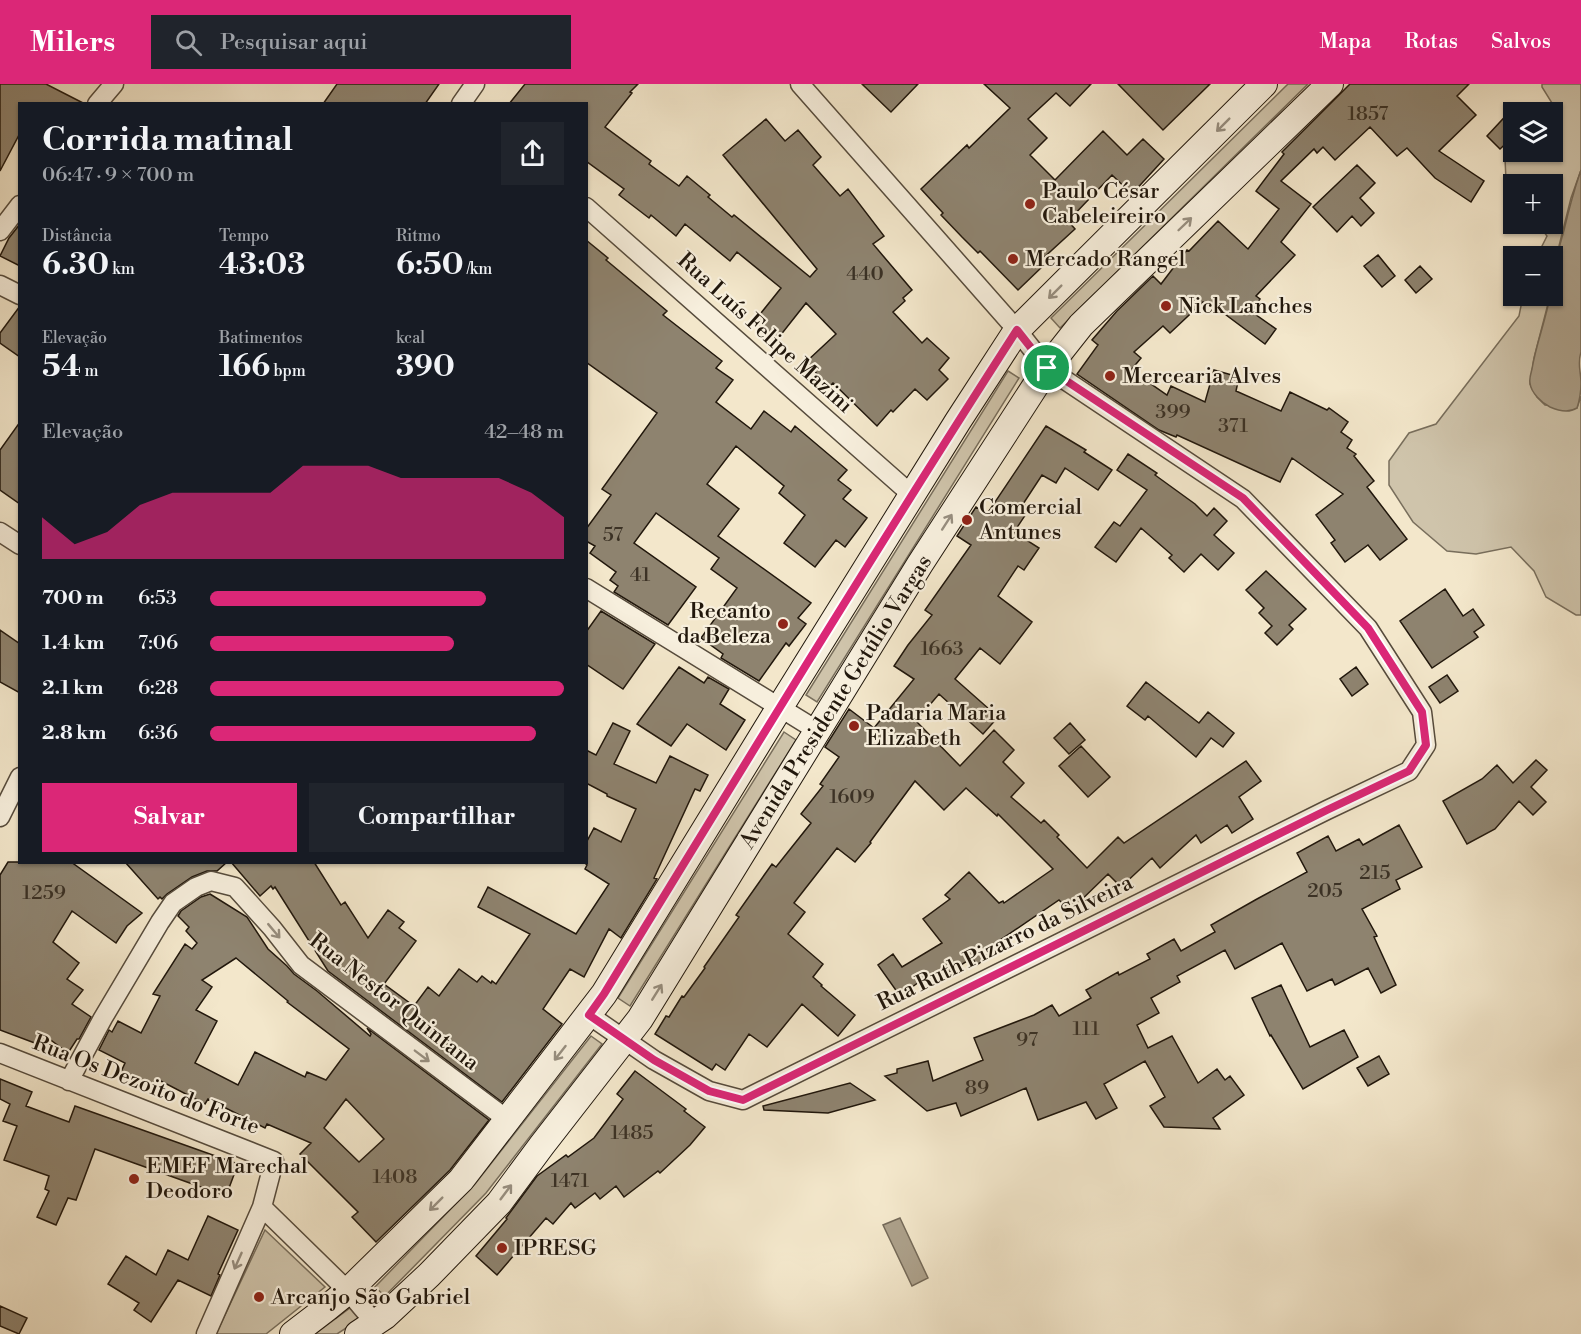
<!DOCTYPE html>
<html lang="pt">
<head>
<meta charset="utf-8">
<style>
	:root { --surface:#171b24; --page:#20242c; --text:#f1f3f6; --muted:#9ea1a6; --accent:#db2777 }
	body { margin:0; font-family:"Libre Bodoni",serif; background:var(--page); color:var(--text); height:100vh; display:flex; flex-direction:column; font-size:22px; white-space:nowrap }
	* { box-sizing:border-box; margin:0 }
	p { font-size:20px; color:var(--muted) }
	.icon { flex:none; width:33px; height:33px; fill:none; stroke:currentColor; stroke-width:2; stroke-linecap:round; stroke-linejoin:round }
	.map { position:relative; flex:1; overflow:hidden }
	.sheet { position:absolute; left:18px; top:18px; width:570px; height:762px; display:flex; flex-direction:column; background:var(--surface); border-radius:0px; box-shadow:0 2px 4px #0004 }
	.sheet>* { flex:none }
	.controls { position:absolute; left:1503px; top:18px; display:grid; gap:12px }
	.controls a { display:grid; place-items:center; width:60px; height:60px; border-radius:0px; background:var(--surface); box-shadow:0 2px 4px #0004; font-size:30px }
	.pin { position:absolute; display:grid; place-items:center; width:51px; height:51px; color:#fff; margin:-26px; border:3px solid #fff; border-radius:50%; box-shadow:0 2px 6px #0007 }
	.round { display:grid; place-items:center; flex:none; width:63px; height:63px; border-radius:0px; background:var(--page) }
	.overview { display:flex; align-items:center; justify-content:space-between; height:102px; padding:0 24px }
	h1 { font-size:33px; font-weight:700; line-height:45px }
	.figures { display:grid; grid-template-columns:repeat(3,1fr); gap:9px; height:102px; padding:6px 24px }
	.figures div { display:grid; align-content:center }
	.figures b { font-size:30px; font-weight:700 }
	.figures small { font-size:16px; font-weight:400 }
	.figures p { font-size:16px }
	.chart { height:168px; padding:12px 24px }
	.chart p { display:flex; justify-content:space-between }
	.chart svg { width:100%; height:108px; margin-top:6px; fill:var(--accent); opacity:.7 }
	.button { display:flex; gap:12px; margin-top:auto; padding:12px 24px }
	.button a { flex:1; height:69px; border-radius:0px; background:var(--accent); color:#fff; font-size:24px; font-weight:700; line-height:69px; text-align:center }
	.button a+a { background:var(--page); color:var(--text) }
	ul { padding:0 24px; list-style:none; font-size:20px }
	li { display:grid; grid-template-columns:96px 72px 1fr; align-items:center; height:45px }
	li i { height:15px; border-radius:8px; background:var(--accent) }
	header { display:flex; align-items:center; gap:36px; box-sizing:border-box; height:84px; padding:0 30px; background:var(--accent); color:#fff }
	header strong { font-size:28px }
	nav { display:flex; gap:33px; margin-inline-start:auto; font-size:21px }
	.search { width:420px; height:54px; background:var(--page); display:flex; align-items:center; gap:15px; box-sizing:border-box; padding:0 21px; border-radius:0px; color:var(--muted); font-size:22px }
	.map>svg:first-child { display:block }
	.green { fill:#cfc4ab; stroke:#786e5c; stroke-width:1.5 }
	.water { fill:#aca08a; stroke:#746958; stroke-width:1.5 }
	.building { fill:#8e836f; stroke:#21170c; stroke-width:1.5; fill-rule:evenodd }
	.lines { fill:none; stroke-linecap:round; stroke-linejoin:round }
	.minor-casing { stroke:#564b3c; stroke-width:21 }
	.secondary-casing { stroke:#21170c; stroke-width:28 }
	.minor { stroke:#f7efdd; stroke-width:18 }
	.secondary { stroke:#f7efdd; stroke-width:26 }
	.oneway { stroke:#978e7f }
	.route-casing { stroke:#fff; stroke-width:12 }
	.route { stroke:#db2777; stroke-width:8 }
	.poi-dot { fill:#8f2418; stroke:#f7efdd; stroke-width:2 }
	.labels { text-anchor:middle; dominant-baseline:central; stroke-width:4.5; stroke-linejoin:round; paint-order:stroke }
	.number-label { font-size:20px; fill:#3c3225 }
	.poi-label { font-size:22px; fill:#21170c; stroke:#f7efdd; text-anchor:start }
	.street-label { font-size:22px; fill:#21170c; stroke:#f7efdd }
</style>
</head>
<body>
<header>
<strong>Milers</strong>
<div class="search"><svg class="icon" aria-label="search" viewBox="0 0 24 24"><circle cx="10" cy="10" r="6"/><path d="M15 15l6 6"/></svg>Pesquisar aqui</div>
<nav><a>Mapa</a><a>Rotas</a><a>Salvos</a></nav>
</header>
<div class="map">
<svg width="1581" height="1250" viewBox="0 0 1581 1250">
	<rect width="100%" height="100%" fill="#f3e7cb"/>
	<filter id="stains"><feTurbulence type="fractalNoise" baseFrequency=".00333" numOctaves="4"/><feColorMatrix values="0 0 0 0 .2 0 0 0 0 .09 0 0 0 0 .02 0 0 0 .5 -.17"/></filter>
	<radialGradient id="worn" r=".72"><stop offset=".6" stop-color="#630" stop-opacity="0"/><stop offset="1" stop-color="#630" stop-opacity=".3"/></radialGradient>
	<path class="green" d="M1288,0H1308L1060,244L1051,234Z
		M1542,0H1581V86L1571,114L1557,170L1553,197L1552,172H1537L1547,152L1538,140H1552V100H1514L1513,108L1506,97L1505,74L1513,62L1514,68H1552V28H1548L1552,19L1542,3Z
		M1523,212H1550L1534,274L1530,300L1537,313L1545,321L1577,324L1581,312V531H1576L1546,513L1534,487L1511,463L1476,470L1447,467L1413,438L1389,401V377L1409,349L1436,340L1519,232Z
		M1008,287L1019,294L817,618L806,611Z
		M784,648L796,656L630,922L618,914Z
		M591,952L602,960L486,1109L385,1212L375,1203L475,1100Z
		M265,1146L325,1203L266,1250H216Z
		M350,1224L360,1235L337,1250H315Z"/>
	<path class="water" d="M1581,86V268C1577,280 1581,287 1581,299C1581,308 1580,315 1577,324C1569,329 1559,327 1550,323C1542,319 1531,309 1530,299C1529,295 1531,289 1532,285C1536,260 1546,236 1550,212H1552C1552,189 1558,168 1564,146C1569,125 1574,106 1581,86Z
		M900,1134L928,1194L912,1202L883,1141Z"/>
	<path class="building" d="M0,0H46L85,20H20V49L0,87Z
		M337,0H439L425,20H323Z
		M525,0H638L630,8L632,9L605,43L651,77L649,80L679,102L687,92L710,111L708,113L732,133L734,131L810,193L817,185L723,71L766,35L785,57L798,46L821,73L813,81L840,112L848,105L884,152L873,160L912,206L903,214L905,217L893,228L922,259L927,254L949,274L939,286L948,295L927,316L915,305L893,328L891,326L877,342L833,299L829,303L806,278L836,250L806,219L776,257L753,239L781,204L737,168L730,177L685,140L676,152L651,131L649,134L619,111L624,105L586,77V20H509Z
		M862,0H918L891,28Z
		M984,0H1091L1070,22L1056,9L1028,35L1047,54L1030,71L1055,96L1103,47L1127,71L1143,55L1164,75L1132,110L1112,91L1068,137L1075,145L1040,177L1044,181L1018,206L980,167L978,169L962,153L941,131L943,129L921,105L967,61L969,64L1010,24Z
		M1118,0H1210L1163,46Z
		M1350,0H1469L1457,12L1476,31L1439,67L1484,97L1471,118L1435,94L1407,64L1397,72L1370,43L1335,76L1323,63L1317,69L1314,65L1281,97L1311,120L1281,158L1295,171L1256,212L1260,215L1252,228L1276,245L1265,260L1222,228L1220,230L1203,218L1170,249L1163,242L1134,268L1141,274L1131,286L1167,311L1171,302L1205,318L1214,286L1239,293L1236,307L1281,327L1290,308L1327,326L1329,324L1348,338L1341,348L1352,356L1347,364L1356,370L1354,372L1374,397L1367,403L1407,455L1380,476L1368,461L1345,478L1331,459L1335,456L1316,431L1343,410L1292,374L1280,398L1177,351L1176,353L1159,346L1077,290L1098,261L1092,256L1117,227L1153,192L1161,200L1187,166L1189,167L1218,137L1248,165L1279,125L1256,107L1284,70L1282,68Z
		M1514,23V52L1500,65L1487,52Z
		M1357,81L1375,99L1360,114L1374,129L1361,142L1352,132L1337,148L1313,123Z
		M20,140V182L0,172L9,154Z
		M586,156L608,174L606,176L667,227L663,231L722,277L716,284L733,296L716,318L751,345L764,327L791,348L795,342L847,386L838,396L851,406L843,415L867,434L845,463L836,456L815,483L784,459L805,431L779,409L784,402L736,362L707,400L739,425L718,452L811,519L798,534L806,540L789,562L786,559L759,597L721,574L723,570L701,554L737,504L711,485L719,474L656,429L634,459L696,503L668,541L614,508L618,502L610,496L616,488L590,469L595,462L586,457V445L611,411L602,405L657,329L586,278Z
		M1378,171L1395,192L1382,203L1364,182Z
		M1420,182L1432,195L1416,209L1405,196Z
		M20,222V273L0,259V249Z
		M20,338V420L0,406V366Z
		M1046,342L1086,366L1084,368L1112,386L1098,406L1065,384L1056,399L1042,391L1023,420L1030,424L1014,448L1039,464L1024,486L1018,482L998,512L1032,538L1000,580L980,564L955,595L998,633L983,650L939,610L916,637L960,682L994,646L1014,666L1003,678L1024,699L1011,713L1041,739L1044,736L1059,751L1057,753L1087,784L1118,753L1124,759L1246,677L1261,697L1239,713L1253,735L1232,749L1227,741L1201,759L1196,751L1160,784L1152,774L1121,803L1108,790L1070,827L1059,816L990,863L994,868L977,881L972,874L927,902L923,895L900,912L878,881L893,870L902,883L942,859L923,835L950,815L945,811L969,788L999,819L1003,817L1004,819L1053,785L998,730L997,732L966,704L944,726L915,697L870,758L871,759L855,778L837,764L794,819L805,828L788,850L823,880L813,893L822,901L821,902L855,931L838,952L802,920L767,963L749,950L725,986L716,980L712,986L655,950L666,932L669,933L682,912L684,913L705,884L704,883L739,833L736,831L772,780L776,783L811,739L801,730L823,702L820,700L839,673L825,663L849,625L874,644L914,595L894,582L908,561L932,531L925,526L971,461L957,452L976,423L987,430Z
		M1128,370L1157,389L1155,391L1195,420L1207,432L1214,424L1227,437L1214,451L1234,469L1218,486L1201,470L1184,488L1169,474L1172,471L1141,444L1116,478L1095,463L1114,438L1120,442L1147,406L1117,386Z
		M1266,487L1306,525L1289,541L1293,545L1277,561L1265,549L1272,542L1259,529L1264,524L1246,506Z
		M1445,505L1463,532L1473,525L1484,541L1474,548L1478,553L1432,584L1400,537Z
		M601,527L655,560L623,605L586,580V548Z
		M0,546L20,560V609L0,598Z
		M679,583L704,599L708,593L729,605L720,620L745,636L726,666L687,640L671,662L637,640Z
		M1356,583L1368,600L1352,612L1340,595Z
		M1447,591L1458,607L1440,619L1429,603Z
		M1146,598L1199,639L1208,628L1234,649L1223,663L1211,654L1196,673L1148,632L1145,636L1127,622Z
		M613,639L630,647L614,680L656,699L670,672L708,691L700,707L695,705L654,794L657,795L621,854L609,845L584,893L570,885L543,925L562,940L502,1018L328,887L275,803L273,805L271,802L260,812L231,778H314L341,821L345,818L368,854L388,826L404,838L399,844L416,857L384,900L414,922L428,903L439,912L459,885L477,898L482,892L491,899L492,897L496,900L530,850L478,823L488,803L576,850L609,800L585,785L587,781L584,778H586V759L594,744L621,758L636,725L607,712V710L586,699V666L596,671Z
		M1070,639L1085,656L1069,670L1054,654Z
		M1081,662L1110,693L1088,713L1059,682Z
		M1536,676L1547,686L1531,703L1546,718L1533,731L1519,717L1495,745L1467,760L1443,717L1482,695L1497,681L1513,699Z
		M1399,741L1422,783L1396,796L1400,805L1362,825L1377,852L1374,853L1396,901L1381,909L1368,884L1335,901L1332,895L1307,907L1282,859L1235,885L1225,866L1177,892L1180,898L1151,914L1159,929L1137,941L1148,964L1172,952L1198,999L1217,985L1225,996L1230,992L1244,1011L1213,1034L1220,1045L1164,1043L1150,1022L1165,1013L1145,977L1104,1000L1117,1024L1096,1035L1086,1018L1038,1036L1026,1004L961,1032L956,1019L927,1027L885,992L897,989V985L928,977L933,997L983,976L974,954L1034,931L1052,921L1059,932L1091,914L1086,906L1118,888L1119,891L1150,875L1147,870L1174,855L1181,867L1215,848L1211,841L1257,815L1307,788L1297,769L1328,752L1336,767L1359,755L1363,761Z
		M8,778H71L142,829L127,842L116,859L72,827L53,858L79,879L67,895L83,906L72,920L91,933L79,955H77L68,969L44,951L40,961L0,946V791Z
		M125,778H227L217,787H207L192,793L167,810L162,815L160,813L158,815Z
		M210,810L247,833L268,865L287,882L294,890L317,907L370,952L371,950L367,944L489,1036L450,1086L376,1158L352,1133L358,1128L300,1070L311,1059L267,1040L265,1044L208,1015L205,1020L159,996L155,1003L137,994L135,998L120,990L125,979L99,966L109,946L112,948L118,937L141,949L160,912L153,910L185,860L192,865L197,859L186,847L189,843L178,832L181,827L201,813ZM236,874L288,917L287,918L349,965L326,996L307,988L305,993L255,968L238,1001L195,979L217,937L196,926L212,903L202,896ZM346,1015L384,1055L359,1078L324,1044Z
		M1281,901L1310,963L1344,946L1358,973L1303,1005L1271,951L1270,952L1252,914Z
		M1379,972L1389,990L1368,1002L1357,984Z
		M635,987L686,1025L684,1027L705,1043L690,1061L660,1089L658,1087L624,1113L616,1102L600,1115L595,1109L575,1124L571,1119L553,1140L546,1134L497,1191L476,1172L507,1135L506,1134L537,1092L566,1071L568,1073L594,1054L623,1015L617,1010Z
		M0,995L32,1008L26,1022L69,1038L75,1022L238,1080L226,1112L95,1065L76,1116L68,1114L56,1141L37,1133L49,1107L45,1105L49,1092L4,1076L17,1042L3,1037L10,1020L0,1015Z
		M850,999L875,1016L828,1029L764,1026L763,1022Z
		M208,1132L238,1146L218,1190L220,1191L211,1212L178,1196L151,1238L134,1226L139,1219L108,1200L126,1172L156,1191L168,1166L188,1176Z
		M0,1222L27,1234L19,1250L0,1242Z"/>
	<g class="lines">
		<g class="minor-casing">
			<path id="minor" d="M97,20L114,0
				M461,20L475,0
				M586,123L912,411
				M0,147L20,121
				M0,201L20,211
				M0,448L20,461
				M586,504L818,647
				M0,733L20,693
				M589,931L654,976L709,1007L743,1016L1327,726L1409,687L1426,661L1422,628L1368,544L1243,415L1047,284L1017,246L800,0
				M0,969L274,1077L262,1123L206,1250
				M69,997L103,934L160,838L173,819L196,803L211,797L235,803L272,844L301,881L508,1036
				M262,1123L348,1207L375,1239"/>
		</g>
		<g class="secondary-casing">
			<path id="secondary" d="M293,1250L327,1224L348,1207L461,1096L604,910L780,623L958,337L1017,246L1264,0
				M358,1250L385,1232L429,1191L499,1119L542,1061L640,935L920,480L1047,284L1081,241L1330,0"/>
		</g>
		<use href="#minor" class="minor"/>
		<use href="#secondary" class="secondary"/>
	</g>
	<defs><path id="oneway-shaft" d="M-6 0H5M1.5-3L5.5 0L1.5 3" fill="none" stroke-width="1.6" stroke-linecap="round" stroke-linejoin="round" transform="scale(1.5)"/></defs>
	<g class="oneway">
		<use href="#oneway-shaft" transform="translate(1223 41) rotate(135)"/>
		<use href="#oneway-shaft" transform="translate(1185 140) rotate(-44)"/>
		<use href="#oneway-shaft" transform="translate(1055 208) rotate(135)"/>
		<use href="#oneway-shaft" transform="translate(947 438) rotate(-57)"/>
		<use href="#oneway-shaft" transform="translate(274 847) rotate(50)"/>
		<use href="#oneway-shaft" transform="translate(657 908) rotate(-58)"/>
		<use href="#oneway-shaft" transform="translate(560 969) rotate(128)"/>
		<use href="#oneway-shaft" transform="translate(422 972) rotate(37)"/>
		<use href="#oneway-shaft" transform="translate(506 1108) rotate(-53)"/>
		<use href="#oneway-shaft" transform="translate(436 1120) rotate(135)"/>
		<use href="#oneway-shaft" transform="translate(238 1177) rotate(114)"/>
	</g>
	<g class="lines">
		<g class="route-casing">
			<path id="route" d="M1017,246L1047,284L1243,414L1368,544L1422,628L1426,661L1409,687L1327,726L743,1016L709,1007L654,976L589,931L604,910C740,688 876,465 1017,246Z"/>
		</g>
		<use href="#route" class="route"/>
	</g>
	<g class="poi-dot">
		<circle cx="1030" cy="120" r="6"/>
		<circle cx="1013" cy="175" r="6"/>
		<circle cx="1166" cy="222" r="6"/>
		<circle cx="1110" cy="292" r="6"/>
		<circle cx="967" cy="436" r="6"/>
		<circle cx="783" cy="540" r="6"/>
		<circle cx="854" cy="642" r="6"/>
		<circle cx="134" cy="1095" r="6"/>
		<circle cx="502" cy="1164" r="6"/>
		<circle cx="259" cy="1213" r="6"/>
	</g>
	<g class="labels">
		<g class="number-label">
			<text x="1368" y="30">1857</text>
			<text x="865" y="190">440</text>
			<text x="1173" y="328">399</text>
			<text x="1233" y="342">371</text>
			<text x="613" y="451">57</text>
			<text x="640" y="491">41</text>
			<text x="942" y="565">1663</text>
			<text x="852" y="713">1609</text>
			<text x="1375" y="789">215</text>
			<text x="1325" y="807">205</text>
			<text x="44" y="809">1259</text>
			<text x="1086" y="945">111</text>
			<text x="1027" y="956">97</text>
			<text x="977" y="1004">89</text>
			<text x="632" y="1049">1485</text>
			<text x="395" y="1093">1408</text>
			<text x="570" y="1097">1471</text>
		</g>
		<g class="poi-label">
			<text x="1042" y="107">Paulo César<tspan x="1042" dy="25">Cabeleireiro</tspan></text>
			<text x="1025" y="175">Mercado Rangel</text>
			<text x="1178" y="222">Nick Lanches</text>
			<text x="1122" y="292">Mercearia Alves</text>
			<text x="979" y="423">Comercial<tspan x="979" dy="25">Antunes</tspan></text>
			<text x="771" y="527" text-anchor="end">Recanto<tspan x="771" dy="25">da Beleza</tspan></text>
			<text x="866" y="629">Padaria Maria<tspan x="866" dy="25">Elizabeth</tspan></text>
			<text x="146" y="1082">EMEF Marechal<tspan x="146" dy="25">Deodoro</tspan></text>
			<text x="514" y="1164">IPRESG</text>
			<text x="271" y="1213">Arcanjo São Gabriel</text>
		</g>
		<g class="street-label">
			<text transform="translate(765 249) rotate(42)">Rua Luís Felipe Mazini</text>
			<text transform="translate(836 618) rotate(-58)">Avenida Presidente Getúlio Vargas</text>
			<text transform="translate(1005 859) rotate(-26)">Rua Ruth Pizarro da Silveira</text>
			<text transform="translate(394 918) rotate(38)">Rua Nestor Quintana</text>
			<text transform="translate(146 1001) rotate(21)">Rua Os Dezoito do Forte</text>
		</g>
	</g>
	<rect width="100%" height="100%" filter="url(#stains)"/>
	<rect width="100%" height="100%" fill="url(#worn)"/>
</svg>
<div class="controls">
<a><svg class="icon" aria-label="layers" viewBox="0 0 24 24"><path d="M12 4l9 5-9 5-9-5zM3 14l9 5 9-5"/></svg></a>
<a>+</a>
<a>−</a>
</div>
<div class="pin" style="left:1047px;top:284px;background:#1e9e55"><svg class="icon" aria-label="arrive" viewBox="0 0 24 24"><path d="M6 21V4h12l-3 4 3 4H6"/></svg></div>
<section class="sheet">
<div class="overview"><div><h1>Corrida matinal</h1><p>06:47 · 9 × 700 m</p></div><a class="round"><svg class="icon" aria-label="share" viewBox="0 0 24 24"><path d="M12 15V3M7 8l5-5 5 5M5 13v7h14v-7"/></svg></a></div>
<div class="figures">
<div><p>Distância</p><b>6.30<small> km</small></b></div>
<div><p>Tempo</p><b>43:03</b></div>
<div><p>Ritmo</p><b>6:50<small> /km</small></b></div>
</div>
<div class="figures">
<div><p>Elevação</p><b>54<small> m</small></b></div>
<div><p>Batimentos</p><b>166<small> bpm</small></b></div>
<div><p>kcal</p><b>390</b></div>
</div>
<div class="chart"><p><span>Elevação</span>42–48 m</p>
<svg viewBox="0 0 160 44" preserveAspectRatio="none"><path d="M0 44V27L10 38L20 33L30 22L40 17L50 17L60 17L70 17L80 6L90 6L100 6L110 11L120 11L130 11L140 11L150 17L160 27V44z"/></svg>
</div>
<ul>
<li><b>700 m</b>6:53<i style="width:78%"></i></li>
<li><b>1.4 km</b>7:06<i style="width:69%"></i></li>
<li><b>2.1 km</b>6:28<i style="width:100%"></i></li>
<li><b>2.8 km</b>6:36<i style="width:92%"></i></li>
</ul>
<div class="button"><a>Salvar</a><a>Compartilhar</a></div>
</section>
</div>
</body>
</html>
